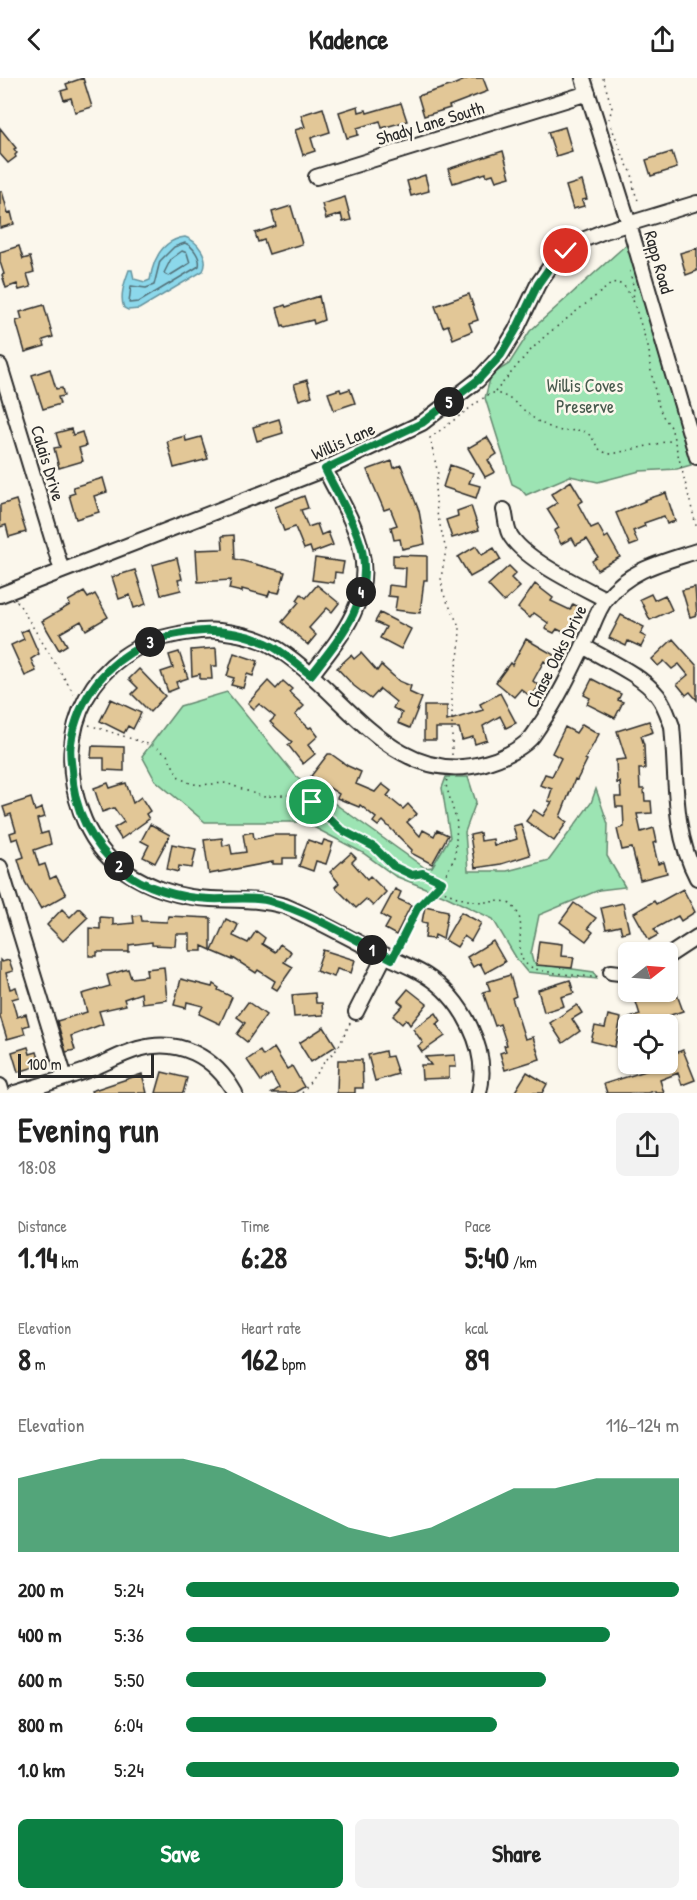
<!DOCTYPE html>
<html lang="en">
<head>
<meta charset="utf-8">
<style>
	:root { --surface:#fff; --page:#f2f2f2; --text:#222; --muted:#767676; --accent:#0b8043 }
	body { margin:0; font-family:"Patrick Hand",sans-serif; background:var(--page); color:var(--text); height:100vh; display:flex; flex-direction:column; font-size:22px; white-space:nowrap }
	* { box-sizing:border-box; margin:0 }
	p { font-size:20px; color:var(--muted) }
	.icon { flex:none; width:33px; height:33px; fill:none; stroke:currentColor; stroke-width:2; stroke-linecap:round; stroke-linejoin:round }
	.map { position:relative; height:1015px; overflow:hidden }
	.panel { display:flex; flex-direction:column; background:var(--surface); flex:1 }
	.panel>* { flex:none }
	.needle { width:39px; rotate:73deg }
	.fabs { position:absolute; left:618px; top:864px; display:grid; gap:12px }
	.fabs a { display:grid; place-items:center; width:60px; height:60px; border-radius:9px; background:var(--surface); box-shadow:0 2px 4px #0004; font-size:30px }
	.scale { position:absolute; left:18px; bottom:15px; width:136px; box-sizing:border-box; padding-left:6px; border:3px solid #2b2b2b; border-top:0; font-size:16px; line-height:21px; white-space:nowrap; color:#2b2b2b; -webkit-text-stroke:4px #fbf7ec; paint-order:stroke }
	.pin { position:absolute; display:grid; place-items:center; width:51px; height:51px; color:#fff; margin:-26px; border:3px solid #fff; border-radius:50%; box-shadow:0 2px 6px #0007 }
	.km { position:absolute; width:30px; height:30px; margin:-15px; border-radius:50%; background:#222; color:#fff; font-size:16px; line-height:30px; text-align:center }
	.round { display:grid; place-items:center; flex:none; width:63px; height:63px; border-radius:9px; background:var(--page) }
	.head { display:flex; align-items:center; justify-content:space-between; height:102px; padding:0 18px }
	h1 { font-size:33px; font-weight:700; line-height:45px }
	.stats { display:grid; grid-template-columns:repeat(3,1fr); gap:9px; height:102px; padding:6px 18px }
	.stats div { display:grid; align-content:center }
	.stats b { font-size:30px; font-weight:700 }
	.stats small { font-size:16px; font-weight:400 }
	.stats p { font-size:16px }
	.chart { height:168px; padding:12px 18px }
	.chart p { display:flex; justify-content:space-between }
	.chart svg { width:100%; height:108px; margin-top:6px; fill:var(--accent); opacity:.7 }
	.primary-button { display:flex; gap:12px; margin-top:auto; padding:12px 18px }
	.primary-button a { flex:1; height:69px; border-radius:9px; background:var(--accent); color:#fff; font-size:24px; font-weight:700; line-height:69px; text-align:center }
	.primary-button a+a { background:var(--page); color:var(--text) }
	ul { padding:0 18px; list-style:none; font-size:20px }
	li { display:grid; grid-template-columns:96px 72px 1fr; align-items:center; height:45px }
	li i { height:15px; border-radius:8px; background:var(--accent) }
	header { display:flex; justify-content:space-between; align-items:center; height:78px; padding:0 18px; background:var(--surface); font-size:27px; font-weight:700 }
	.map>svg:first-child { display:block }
	.green { fill:#9ce4b3; stroke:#64886f; stroke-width:1.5 }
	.water { fill:#8cd8eb; stroke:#65939e; stroke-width:1.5 }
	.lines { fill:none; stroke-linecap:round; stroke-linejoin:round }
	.shore { stroke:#527078; stroke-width:1.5 }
	.building { fill:#e2c797; stroke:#2b2b2b; stroke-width:1.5 }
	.minor-casing { stroke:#2b2b2b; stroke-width:18 }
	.path { stroke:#2b2b2b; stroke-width:1.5; stroke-dasharray:1.5 4.5; stroke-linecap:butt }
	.minor { stroke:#fbf7ec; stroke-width:14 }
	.route-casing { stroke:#fff; stroke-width:12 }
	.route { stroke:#0b8043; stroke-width:8 }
	.labels { text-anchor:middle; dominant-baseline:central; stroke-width:5; stroke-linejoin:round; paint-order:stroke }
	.street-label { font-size:18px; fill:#2b2b2b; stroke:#fbf7ec }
	.park-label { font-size:18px; fill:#47594d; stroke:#fbf7ec }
</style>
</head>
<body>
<header><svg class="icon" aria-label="back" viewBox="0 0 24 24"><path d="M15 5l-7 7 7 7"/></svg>Kadence<svg class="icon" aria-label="share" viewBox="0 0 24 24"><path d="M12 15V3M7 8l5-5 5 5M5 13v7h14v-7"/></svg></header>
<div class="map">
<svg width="697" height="1015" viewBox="0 0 697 1015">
	<rect width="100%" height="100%" fill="#fbf7ec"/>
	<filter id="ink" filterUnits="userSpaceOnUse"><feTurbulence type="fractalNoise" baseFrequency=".0167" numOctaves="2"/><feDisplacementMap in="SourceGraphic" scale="12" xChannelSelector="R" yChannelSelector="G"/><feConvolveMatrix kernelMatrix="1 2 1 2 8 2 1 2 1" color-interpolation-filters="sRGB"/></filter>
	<g filter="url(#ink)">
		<path class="green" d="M627,166L691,387L677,391L640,393L598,404L570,398L526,417L520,410L512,406L485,320L491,297L509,286L530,253Z
			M227,614L296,698L425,790L432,789L450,759L442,710L446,699H468L476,724L465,754L468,793H507L549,782L591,725L596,711L608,746L607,778L625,809L599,812L539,837L531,876L533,884L537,886L594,894L597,901L527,894L518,883L493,841L443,817L395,798L363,775L304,744H205L155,702L142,678L180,628Z"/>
		<path class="water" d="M185,159C198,163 210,180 203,193L139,231L128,232L124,230C119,218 125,203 129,192H132L134,201L145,204L150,202C153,182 162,162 185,159Z"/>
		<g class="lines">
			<path class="shore" d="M185,165C193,168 201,180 199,188L139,224L129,225L131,208L146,210L154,207L160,183L174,169Z
				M182,173L187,175L190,185L169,198L166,197L164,195L171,181Z"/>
		</g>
		<path class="building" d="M83,0L92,29L75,34L71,20L64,22L61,13L68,11L66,6Z
			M469,0H483L488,13L449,28L450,30L424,38L418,18L453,7Z
			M401,25L407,43L382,50L380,43L357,50L358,57L347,60L339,34L358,28L359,34L366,32L367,35Z
			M323,30L330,54L311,60L315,73L303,77L295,52L305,49L301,37Z
			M565,49L572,73L556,78L548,54Z
			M0,50L16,70L14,71L17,75L15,77L16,79L8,85L0,76Z
			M503,73L510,99L496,103L493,96L486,98V95L453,105L448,91Z
			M672,74L677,90L651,98L646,82Z
			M425,97L429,113L411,118L407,103Z
			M582,103L587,121L582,122L584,128L573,131L566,108Z
			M0,113H2L8,135L11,134L14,146L0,150Z
			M345,119L351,142L343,144L341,136L326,141L322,126Z
			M291,128L302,166L269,176L264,162L258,164L255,155L276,148L272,134Z
			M19,168L23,181L30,179L34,194L27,196L31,209L19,212L17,206L6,210L2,197L4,196L0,184V174Z
			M697,170V193L686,197L680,175Z
			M469,216L478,242L469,245L472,253L453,261L448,247L443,249L435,228Z
			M319,218L324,242L314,246L313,242L285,249L284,247L282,248L277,230L285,227L286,229Z
			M44,227L53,259L43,262L45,268L25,274L16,243L22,241L20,234Z
			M50,291L56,311L62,310L64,318L58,319L60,326L43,331L32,297Z
			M307,302L312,318L299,322L294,306Z
			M340,311L341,314L350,311L355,325L334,332L328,315Z
			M279,341L283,355L257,363L253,349Z
			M71,351L73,357L82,354L86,368L79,370L83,383L59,390L54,370L60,369L56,355Z
			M185,358L186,363L201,359L208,381L174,390L167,363Z
			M487,359L497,376L488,382L495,394L485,399L468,370Z
			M392,383L394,390L401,387L419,433L425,466L402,471L400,461L394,462L391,449L397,447L390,430L384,432L367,392Z
			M450,387L473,395L469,405L480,408L476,420L443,409Z
			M103,400L107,414L94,418L99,434L76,441L69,417L75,415L73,409Z
			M571,403L583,423L578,426L591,450L598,447L605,460L608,458L620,479L597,492L592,483L598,479L587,461L576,467L572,460L561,466L554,453L559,450L547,431L557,425L551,416Z
			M666,415L675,443L667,446L664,438L644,445L645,448L633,453L638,465L630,468L616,435L645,423L644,422Z
			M304,418L308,430L301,432L308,449L317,446L321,457L328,454L333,467L312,475L310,469L304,471L295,449L284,453L275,429Z
			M16,422L26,454L9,459L6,447L0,449V427Z
			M471,428L479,452L452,460L446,442L458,438L457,433Z
			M234,457L235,481L285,494L279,515L270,513L268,518L242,511V514L229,511L231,502L198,504L196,472L223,471L222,458Z
			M476,468L482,477L494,470L501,482L470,499L458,479Z
			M393,477L427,478V502H424L420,535L395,532L397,519L388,518L389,507L405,509L406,490L393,489Z
			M177,480L182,501L178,502L181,512L161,517L153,487Z
			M315,480L344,484L342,495L335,494L334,505L312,502Z
			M509,488L516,495L511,500L520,509L504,524L488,507Z
			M135,492L146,526L134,530L130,517L119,521L112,499Z
			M535,506L553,520L551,523L570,532L573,526L581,530L567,556L557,551L554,555L545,551L548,545L534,535L530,540L518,530Z
			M317,507L339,525L332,534L327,530L309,550L316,557L308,567L282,544L299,524L297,522L301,516L306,520Z
			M695,509L697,537L690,539L682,512Z
			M84,514L88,520L95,516L108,539L86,552L81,543L60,555L67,567L59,572L42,543L70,527L68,523Z
			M651,516L654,522L665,517L672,532L650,542L640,521Z
			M380,535L411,551L401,571L380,560L386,549L375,544Z
			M621,537L644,549L640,556L646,559L641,569L628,563L626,568L609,560Z
			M28,551L39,576L31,581L36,593L25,598L11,567L24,561L21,554Z
			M526,561L554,577L550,586L544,583L533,603L539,608L531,619L521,611L514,619L496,604L510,585L512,587Z
			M673,561L697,588V622L690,614L686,617L677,606L688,597L679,586L672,591L664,583L658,588L652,581Z
			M216,570L217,588H211L212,601H200V596L192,598L191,572Z
			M179,574L188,600L176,604L178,610L168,614L161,594L173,590L169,577Z
			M234,575L258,583L253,598L247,596L243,610L231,607L234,600L227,598Z
			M361,575L377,593L381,587L399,603L411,608L409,614L422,620L410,650L398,645L402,635L393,630L396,624L380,611L371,621L354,608L337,590L351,577L354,581Z
			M139,591L165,618L150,634L132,616L138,610L129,601Z
			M592,601L621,616L618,622L623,624L615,640L587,626L590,620L584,617Z
			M268,603L276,611L283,603L292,611L289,614L304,628L295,637L309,650L311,649L318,658L308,667L315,676L303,686L288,667L292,664L270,644L275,639L259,626L254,631L248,625Z
			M500,615L516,645L506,650L500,638L483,648L487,662L475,666L473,659L462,662L459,650H436V662H424V628H447V643L483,632L480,626Z
			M111,621L141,635L133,651L128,648L124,655L100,643Z
			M649,643L653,654L641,658L644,667L645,691H639L640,711H644L645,723H651L652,735L637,736L641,754L654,750L657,764L653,765L658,786L664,784L667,795L640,802L632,770L622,772L617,751L624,749L623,729H616L615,719H621L620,704L617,705L616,682L626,681L617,653Z
			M582,646L599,656L585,681L587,682L577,702L575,701L560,739L567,744L554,763L526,743L534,732L543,738L552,724L548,723L552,711L540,707L545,696L552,698L561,680L552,675L565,649L576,655Z
			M92,668L124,669V693L104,692V680H91Z
			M328,676H331L348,688L361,694L356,706L375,714L382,706L391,713L387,718L403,731L408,726L417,736L407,744L420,758L423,752L434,758L437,752L448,757L432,786L411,775L412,772L383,743L378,748L373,744L376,740L360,727L359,729L337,720L339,716L311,698Z
			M108,705L110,710L126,705L133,725L141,719L150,733L146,736L149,741L121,761L114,750L124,744L114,730L102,734L94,710Z
			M31,720L35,733L42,730L45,739L37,741L41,756L48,754L51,766L34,772L39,788L45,786L50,801L56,798L66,817L41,831L25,804L18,781L24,779L18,760L12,762L10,755L16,753L11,736L6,738L3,729Z
			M150,746L170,757L155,785L143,779L149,767L141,763Z
			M521,746L530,777L501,786L475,790L470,757L480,755L481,763L493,761L494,768L517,761L513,748Z
			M253,754L254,761L273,757H296V780H283V786H273V784L209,796L204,762L222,760L223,768L230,766L232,776L246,774L243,756Z
			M308,762L322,767L324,762L333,765L326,786L316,783L313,793L299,788Z
			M172,766L196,771L192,790L179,788L178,794L167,791Z
			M351,775L356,780L352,784L367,801L370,798L386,814L373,828L366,821L356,830L335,809L339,805L330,794Z
			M395,811L401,814L398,821L411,827L396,857L385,851L390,842L381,837Z
			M683,811L695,834L681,843L678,838L654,851L658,857L649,862L634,835L654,823L656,826Z
			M574,825L596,840L588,850L593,854L586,863L560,844Z
			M623,825L629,853L622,855L620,848L606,851L601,830Z
			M425,828L448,833L443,861L435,857L434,861L425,860L427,845L422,844Z
			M79,830L88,839L63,863L47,847L62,831L70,839Z
			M461,834L481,845L471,863L464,858L457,869L445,862Z
			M141,837L142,843L167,844L168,838L211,840V872L202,868V873H190V856H176L175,868L152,867V864L129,867V874H97V878H89V850L100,851V839L113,840V847L134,845L133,838Z
			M226,841L238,847L233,858L248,865L256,853L265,860L262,866L275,874L280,866L291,874L284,884L293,889L277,912L272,909L275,903L258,892L256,895L233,880V882L212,873Z
			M493,863L505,884L485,895L480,885L473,889L467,879Z
			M539,863L562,866L561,878L574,879L572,890L536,887Z
			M323,872L355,882L351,895L337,891L334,899L316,893Z
			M0,882L2,884L9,882L13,893L6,895L10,911L16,909L19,919L12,921L17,939L26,936L29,947L23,949L25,956L7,961L0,938Z
			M164,889L167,922L142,925L141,915L124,921L126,927L99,933L103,946L71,958L75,972L66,974L57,943L87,934L82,916L110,908L107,897L128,891L131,900L147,898L146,891Z
			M668,892L683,933L655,942L656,946H631L629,940L640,937L636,924L668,914Z
			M510,897L516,918L512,920L525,961L533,959L540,981L505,992L500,975L506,973L504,968L507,967L500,946L495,948L483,914L490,912L487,904Z
			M181,901L212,909L213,906L219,910L218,912L232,919L220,946L199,936L203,928L187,924L186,930L174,927Z
			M570,902L574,915L561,919L564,928L544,934L538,912Z
			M408,911L427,926L410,947L406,941L402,946L393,938L403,927L398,923Z
			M315,915L316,925H322L323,937L294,939L292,917Z
			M248,924L266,937L247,964L237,956L245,945L237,939Z
			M577,927L582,935L572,941L580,953L563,965L550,945Z
			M436,935L441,943L436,946L445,958L422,974L418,968L423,965L413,951Z
			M608,937L621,940L615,969L591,963L595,948L605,950Z
			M324,949L336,968L311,984L299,965Z
			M28,969L30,976L37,974L41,987L18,994L12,974Z
			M274,970L287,991L292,988L304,1009L294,1015H272L279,1010L271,996L261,1003L247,982L260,973L263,978Z
			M683,972L695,1002L682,1007L678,995L660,1002L664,1015H655V1013L647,1015H607L604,1006L668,986V978Z
			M385,973L386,979L392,978L398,996L375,1003L368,977Z
			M455,977L456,989H449V1000L422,1001L421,987H431L425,979Z
			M338,982H362L363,1010H355V1015H337Z
			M162,994L187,1000L183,1015H156Z
			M527,994L547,1006L542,1015H514Z
			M142,996L147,1015H92L91,1013Z"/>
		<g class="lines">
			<g class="minor-casing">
				<path id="minor" d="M583,0L629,146L697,379
					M316,99L588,15
					M0,288L62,493
					M504,432C506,439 506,448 509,455C522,481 579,507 605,521
					M0,517L325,391L422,345L478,302L501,277L516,252L538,206L550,189L566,173L585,161L605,153L697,125
					M583,568C608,583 639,595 658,618C665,627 668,638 672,648C677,699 672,753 697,800
					M311,597C340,560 373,522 361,472C356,446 337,416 325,391
					M0,789L65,1000
					M668,878L697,859
					M611,894L628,896
					M356,934L385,877
					M0,1008L2,1015
					M15,1015C40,1007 66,1001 90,991C106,985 121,976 138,971C179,959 215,979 235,1015
					M479,1015C490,972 462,920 425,897C407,886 386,879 367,869C340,855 313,840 285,828C260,821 237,822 211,821C181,820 150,810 125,793C104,780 89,757 81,734C51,653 92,571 179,556C193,554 205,551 219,553C235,555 254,558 269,566C340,604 390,713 485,685C500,681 519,672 530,661C534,657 537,651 540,647C560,618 574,587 589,556C594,544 599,529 607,520C630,491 663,484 697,473"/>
			</g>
			<path class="path" d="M603,0L612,30L609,41
				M611,48L626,85L632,95L634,112L639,125
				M630,193L634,212L633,222L649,272L650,288L657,323L662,337L671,349L697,451
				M495,314L527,276L545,258L611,206L616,204L624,208L633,221
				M17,523L74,616
				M89,647L154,668L167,677L179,699L187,704L198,707L226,705L263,719L283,717L300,718L312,724L340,751L374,769L393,788L412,797L423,795L442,804
				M452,677V608L459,573L460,550L443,515L441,500L446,472L437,435L435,410L438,396L430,360L490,315C511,314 524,336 541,345C547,348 556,352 562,353C570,354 578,350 585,354C598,360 592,374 612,376L674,362
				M440,810C453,820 471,824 488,824C496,824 502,821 510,826C533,843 508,875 529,888C539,895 578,897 592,899L599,898
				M398,870L418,829L426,819L439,809L455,779L457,745L446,707L447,700
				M302,1015L325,983L338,970L351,943"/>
			<use href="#minor" class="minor"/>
		</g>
	</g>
	<g class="lines" filter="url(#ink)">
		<g class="route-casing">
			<path id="route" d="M312,724L340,751L374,769L393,788L412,797L423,795L442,804L418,829L392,881C354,861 309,834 269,823C250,818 229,822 210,821C180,820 144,810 121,791C91,766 73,730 72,692C71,683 69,674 71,665C85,573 185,530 266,565C282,572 297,587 311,597C340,560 373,522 362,472C356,446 337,416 325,391L422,345L478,302L501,277L516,252L538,206L550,189L566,173"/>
		</g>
		<use href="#route" class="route"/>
	</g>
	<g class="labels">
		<g class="street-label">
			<text transform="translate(430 45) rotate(-17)">Shady Lane South</text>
			<text transform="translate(659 184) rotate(74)">Rapp Road</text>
			<text transform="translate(343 363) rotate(-24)">Willis Lane</text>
			<text transform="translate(48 385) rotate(73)">Calais Drive</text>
			<text transform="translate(556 578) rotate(-63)">Chase Oaks Drive</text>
		</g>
		<g class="park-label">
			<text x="585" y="307">Willis Coves<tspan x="585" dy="21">Preserve</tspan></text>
		</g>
	</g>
</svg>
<div class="fabs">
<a><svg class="needle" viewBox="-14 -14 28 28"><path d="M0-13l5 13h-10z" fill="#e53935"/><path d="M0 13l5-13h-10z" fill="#767676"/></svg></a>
<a><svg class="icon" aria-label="locate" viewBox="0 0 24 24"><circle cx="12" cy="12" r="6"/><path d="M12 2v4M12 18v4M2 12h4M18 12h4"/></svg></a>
</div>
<div class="scale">100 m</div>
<div class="pin" style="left:312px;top:724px;background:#1e9e55"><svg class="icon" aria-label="arrive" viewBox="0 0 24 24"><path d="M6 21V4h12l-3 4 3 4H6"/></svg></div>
<div class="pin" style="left:566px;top:173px;background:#d93025"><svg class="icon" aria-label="check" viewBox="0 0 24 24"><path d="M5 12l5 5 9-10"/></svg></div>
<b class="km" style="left:372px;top:872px">1</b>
<b class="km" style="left:119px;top:788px">2</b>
<b class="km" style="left:150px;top:564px">3</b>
<b class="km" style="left:361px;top:514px">4</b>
<b class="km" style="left:449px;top:324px">5</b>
</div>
<section class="panel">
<div class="head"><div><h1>Evening run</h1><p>18:08</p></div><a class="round"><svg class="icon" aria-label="share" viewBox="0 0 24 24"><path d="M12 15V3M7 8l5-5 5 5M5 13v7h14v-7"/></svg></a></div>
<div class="stats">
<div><p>Distance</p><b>1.14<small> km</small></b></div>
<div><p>Time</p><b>6:28</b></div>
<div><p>Pace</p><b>5:40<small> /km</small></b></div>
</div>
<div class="stats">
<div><p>Elevation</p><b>8<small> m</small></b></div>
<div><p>Heart rate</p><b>162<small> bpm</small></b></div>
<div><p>kcal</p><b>89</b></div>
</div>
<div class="chart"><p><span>Elevation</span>116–124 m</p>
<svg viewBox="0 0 160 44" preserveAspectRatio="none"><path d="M0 44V14L10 10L20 6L30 6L40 6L50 10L60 18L70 26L80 34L90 38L100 34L110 26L120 18L130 18L140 14L150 14L160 14V44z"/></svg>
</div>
<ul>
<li><b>200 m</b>5:24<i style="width:100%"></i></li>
<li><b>400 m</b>5:36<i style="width:86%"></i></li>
<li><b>600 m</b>5:50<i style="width:73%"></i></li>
<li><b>800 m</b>6:04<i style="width:63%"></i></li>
<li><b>1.0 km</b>5:24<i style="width:100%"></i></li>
</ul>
<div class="primary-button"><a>Save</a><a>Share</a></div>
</section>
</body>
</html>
